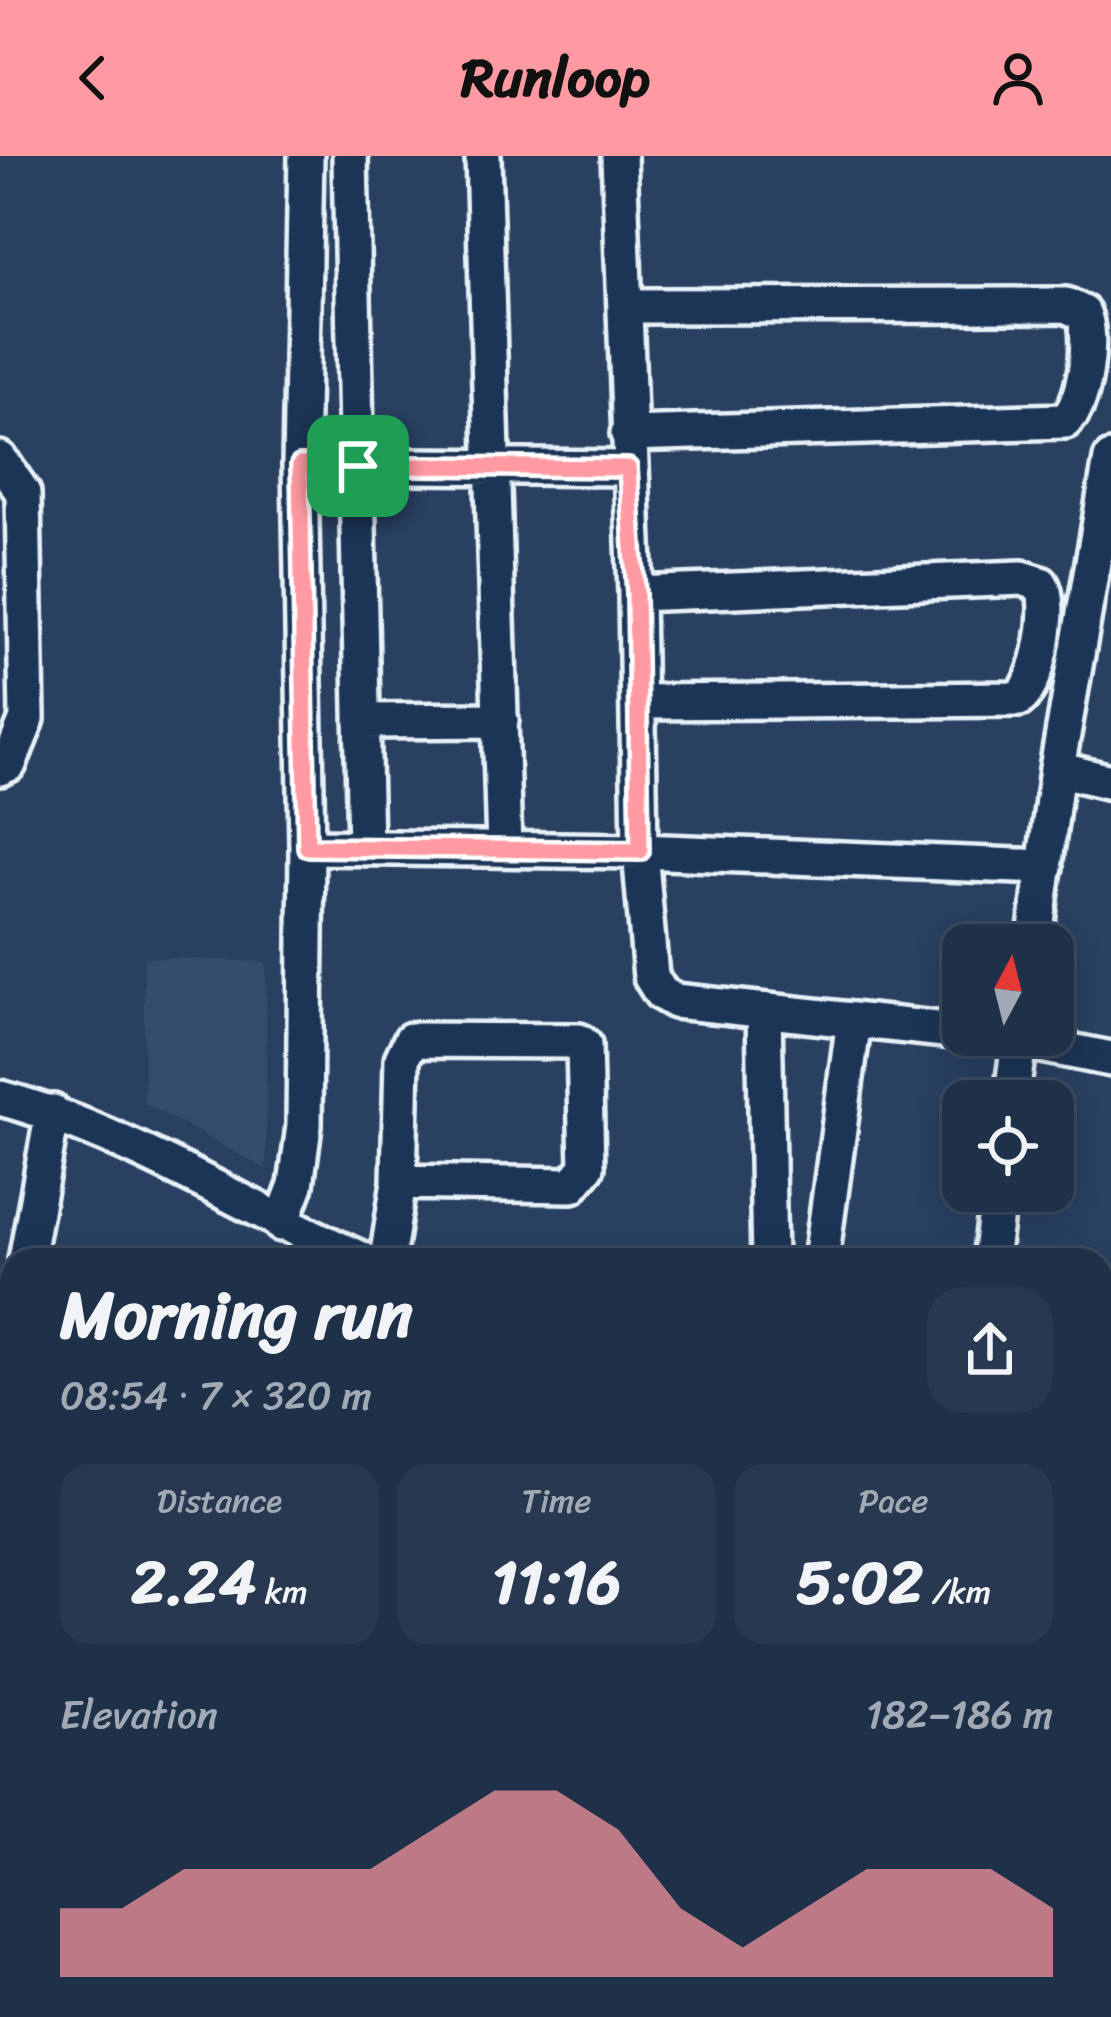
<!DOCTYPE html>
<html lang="en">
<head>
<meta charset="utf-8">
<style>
	:root { --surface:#1f3049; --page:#273850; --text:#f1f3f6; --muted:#a1a9b4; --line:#3c4b61; --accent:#ff9aa2 }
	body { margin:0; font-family:Sriracha,sans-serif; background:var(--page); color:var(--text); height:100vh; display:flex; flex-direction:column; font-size:45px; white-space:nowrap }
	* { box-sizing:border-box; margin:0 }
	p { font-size:39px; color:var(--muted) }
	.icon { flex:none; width:66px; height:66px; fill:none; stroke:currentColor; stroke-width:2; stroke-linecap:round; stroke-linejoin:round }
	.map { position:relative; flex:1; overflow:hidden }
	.panel { position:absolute; left:0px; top:1092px; width:1113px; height:771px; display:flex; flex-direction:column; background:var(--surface); border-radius:36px 36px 0 0; box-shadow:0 6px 30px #0003,0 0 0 3px var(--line) }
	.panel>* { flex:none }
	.needle { width:78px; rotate:7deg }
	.fabs { position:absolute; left:942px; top:768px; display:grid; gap:24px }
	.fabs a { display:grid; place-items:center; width:132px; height:132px; border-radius:24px; background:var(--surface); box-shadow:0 6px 30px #0003,0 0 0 3px var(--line); font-size:60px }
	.pin { position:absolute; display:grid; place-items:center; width:102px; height:102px; color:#fff; margin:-51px; border-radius:24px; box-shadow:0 6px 18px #0006 }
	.round { display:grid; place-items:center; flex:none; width:126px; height:126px; border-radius:36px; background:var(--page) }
	.headline { display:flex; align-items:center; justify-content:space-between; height:204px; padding:0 60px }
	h1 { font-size:66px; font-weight:800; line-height:90px }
	.metrics { display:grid; grid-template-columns:repeat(3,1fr); gap:18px; height:204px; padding:12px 60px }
	.metrics div { display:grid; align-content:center; border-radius:30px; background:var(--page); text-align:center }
	.metrics b { font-size:60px; font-weight:800 }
	.metrics small { font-size:33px; font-weight:400 }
	.metrics p { font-size:33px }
	.chart { height:336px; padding:24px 60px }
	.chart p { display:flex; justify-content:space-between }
	.chart svg { width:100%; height:216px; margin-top:12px; fill:var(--accent); opacity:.7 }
	header { display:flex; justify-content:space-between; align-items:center; height:156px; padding:0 60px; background:var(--accent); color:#111; font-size:54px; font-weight:800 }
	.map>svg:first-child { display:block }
	.built { fill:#364d6b }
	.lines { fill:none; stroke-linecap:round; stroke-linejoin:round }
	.minor-casing { stroke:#e8f1f8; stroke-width:42 }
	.minor { stroke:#1d3557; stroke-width:33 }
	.route-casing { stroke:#fff; stroke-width:24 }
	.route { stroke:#ff9aa2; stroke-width:15 }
</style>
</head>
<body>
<header><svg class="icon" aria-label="back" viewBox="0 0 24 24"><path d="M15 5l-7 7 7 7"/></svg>Runloop<svg class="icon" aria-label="person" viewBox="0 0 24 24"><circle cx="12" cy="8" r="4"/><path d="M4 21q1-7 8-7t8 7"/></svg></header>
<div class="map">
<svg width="1111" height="1861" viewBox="0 0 1111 1861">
	<rect width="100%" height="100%" fill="#294061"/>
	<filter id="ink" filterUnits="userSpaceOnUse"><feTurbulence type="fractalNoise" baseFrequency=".00833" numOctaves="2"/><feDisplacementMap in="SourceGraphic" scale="24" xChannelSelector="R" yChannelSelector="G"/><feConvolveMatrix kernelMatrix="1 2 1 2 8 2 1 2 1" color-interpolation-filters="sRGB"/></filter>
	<g filter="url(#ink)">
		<path class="built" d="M144,801L266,806V1013L144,947Z"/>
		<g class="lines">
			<g class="minor-casing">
				<path id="minor" d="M350,0L365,692
					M483,0L504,693
					M619,0L636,438L640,695L651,821L661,837L675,845L963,876
					M626,150L1066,149L1083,157C1094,180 1085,249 1065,265L628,278
					M0,303L23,337L27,563L9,608L0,612
					M300,309L628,312
					M636,438L1022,422L1041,428C1054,448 1039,529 1019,543L638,546
					M362,565L501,564
					M1057,613L1111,626
					M307,691L640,695L1045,711
					M1034,789L1057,613L1111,303
					M764,855L769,1104
					M991,879L1111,903
					M0,942C128,976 242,1051 363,1104
					M1011,945L1020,879
					M281,1068L296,1029L304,970L307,691L300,309L306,0
					M26,1104L53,956
					M387,1104L399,1026L402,903L411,884L579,885L584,889L587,1011L572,1029L399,1026
					M821,1104L854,864
					M990,1104L999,1035
					M1101,1191L1111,1193
					M0,1244L12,1179
					M1101,1414L1111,1416
					M0,1692L12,1689
					M250,1861L251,1851"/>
			</g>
			<use href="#minor" class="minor"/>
		</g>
	</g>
	<g class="lines" filter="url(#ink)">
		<g class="route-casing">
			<path id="route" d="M300,309L628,312L636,438L640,695L307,691Z"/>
		</g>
		<use href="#route" class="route"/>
	</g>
</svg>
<div class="fabs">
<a><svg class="needle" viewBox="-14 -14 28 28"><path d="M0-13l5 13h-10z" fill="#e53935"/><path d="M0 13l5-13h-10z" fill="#a1a9b4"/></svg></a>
<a><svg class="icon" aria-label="locate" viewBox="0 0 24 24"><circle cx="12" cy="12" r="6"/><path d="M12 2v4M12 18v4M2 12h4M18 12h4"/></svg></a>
</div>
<div class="pin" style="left:358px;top:310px;background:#1e9e55"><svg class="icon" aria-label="arrive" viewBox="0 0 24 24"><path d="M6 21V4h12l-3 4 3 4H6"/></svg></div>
<section class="panel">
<div class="headline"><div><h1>Morning run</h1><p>08:54 · 7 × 320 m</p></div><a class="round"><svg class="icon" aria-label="share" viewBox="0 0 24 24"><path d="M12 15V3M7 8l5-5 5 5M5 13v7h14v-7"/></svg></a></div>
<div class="metrics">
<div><p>Distance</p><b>2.24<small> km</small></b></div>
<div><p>Time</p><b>11:16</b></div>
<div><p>Pace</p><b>5:02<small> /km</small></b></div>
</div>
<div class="chart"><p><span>Elevation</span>182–186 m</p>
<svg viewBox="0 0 160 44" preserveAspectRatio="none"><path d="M0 44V30L10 30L20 22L30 22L40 22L50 22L60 14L70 6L80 6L90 14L100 30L110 38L120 30L130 22L140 22L150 22L160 30V44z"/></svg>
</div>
</section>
</div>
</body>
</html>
